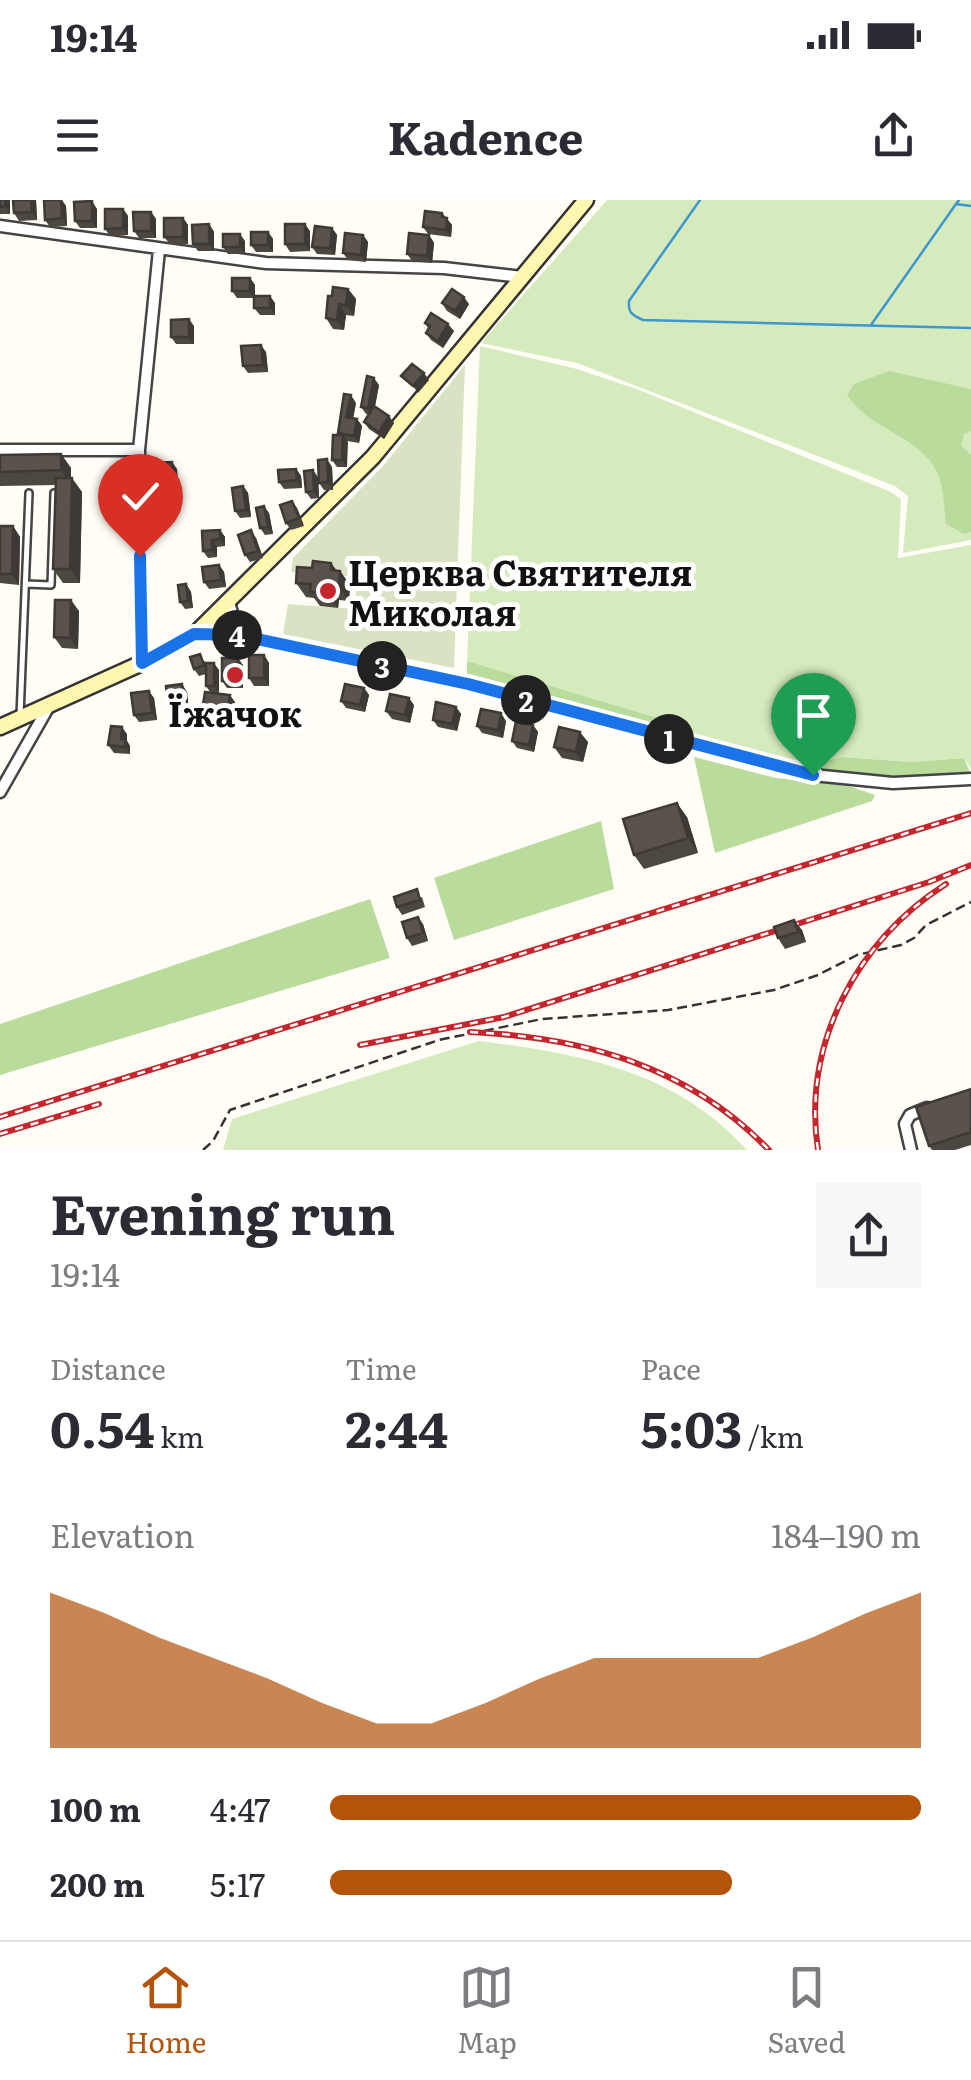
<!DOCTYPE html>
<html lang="en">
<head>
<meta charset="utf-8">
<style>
	:root { --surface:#fff; --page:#f7f7f7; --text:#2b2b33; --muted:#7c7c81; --line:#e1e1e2; --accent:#b45309 }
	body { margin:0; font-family:Literata,serif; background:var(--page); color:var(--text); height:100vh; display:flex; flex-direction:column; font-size:38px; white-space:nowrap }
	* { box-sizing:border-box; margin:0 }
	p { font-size:32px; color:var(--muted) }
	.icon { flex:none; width:55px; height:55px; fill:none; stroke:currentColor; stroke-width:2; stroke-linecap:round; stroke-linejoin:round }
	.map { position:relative; height:950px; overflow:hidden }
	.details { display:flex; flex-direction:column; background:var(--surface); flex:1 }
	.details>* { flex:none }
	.pin { position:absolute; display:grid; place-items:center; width:85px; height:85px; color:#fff; margin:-102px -42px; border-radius:50% 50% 50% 0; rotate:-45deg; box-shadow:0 0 10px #0007 }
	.pin .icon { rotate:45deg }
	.km { position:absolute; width:50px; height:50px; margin:-25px; border-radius:50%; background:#222; color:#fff; font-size:28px; line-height:50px; text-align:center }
	.round { display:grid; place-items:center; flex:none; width:105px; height:105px; border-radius:0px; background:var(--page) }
	.overview { display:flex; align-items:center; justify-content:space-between; height:170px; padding:0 50px }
	h1 { font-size:55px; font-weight:700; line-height:75px }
	.metrics { display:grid; grid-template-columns:repeat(3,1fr); gap:15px; height:170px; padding:10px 50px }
	.metrics div { display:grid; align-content:center }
	.metrics b { font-size:50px; font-weight:700 }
	.metrics small { font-size:28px; font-weight:400 }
	.metrics p { font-size:28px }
	.chart { height:280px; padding:20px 50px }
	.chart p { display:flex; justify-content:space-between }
	.chart svg { width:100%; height:180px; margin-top:10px; fill:var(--accent); opacity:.7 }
	ul { padding:0 50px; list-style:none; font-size:32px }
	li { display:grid; grid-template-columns:160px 120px 1fr; align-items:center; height:75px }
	li i { height:25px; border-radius:12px; background:var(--accent) }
	.status { display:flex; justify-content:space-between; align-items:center; height:70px; padding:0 50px; background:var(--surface); direction:ltr }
	.status svg { height:28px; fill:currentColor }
	header { display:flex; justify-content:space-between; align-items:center; height:130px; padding:0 50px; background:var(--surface); font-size:45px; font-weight:700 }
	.tabs { display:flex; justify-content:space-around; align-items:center; height:140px; border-top:2px solid var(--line); background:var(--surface); font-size:28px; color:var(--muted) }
	.tabs a { display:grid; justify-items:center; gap:5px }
	.tabs .on { color:var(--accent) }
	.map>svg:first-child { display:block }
	.green { fill:#d5ebbd }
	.forest { fill:#b9dc9c }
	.cemetery { fill:#d9e3c4 }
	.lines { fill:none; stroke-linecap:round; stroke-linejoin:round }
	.stream { stroke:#3f96cf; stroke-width:2.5 }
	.lane-casing { stroke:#444; stroke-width:10 }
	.street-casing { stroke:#444; stroke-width:15 }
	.secondary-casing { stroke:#333; stroke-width:19 }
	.path { stroke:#333; stroke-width:2.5; stroke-dasharray:10 5; stroke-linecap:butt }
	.lane { stroke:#fff; stroke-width:5 }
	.street { stroke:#fff; stroke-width:10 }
	.secondary { stroke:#fff6b0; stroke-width:14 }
	.rail-casing { stroke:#c4262e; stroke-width:6 }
	.rail { stroke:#fff; stroke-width:2.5; stroke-dasharray:8; stroke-linecap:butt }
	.wall { fill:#4d4742 }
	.shaded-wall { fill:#3f3936 }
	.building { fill:#5a524d; stroke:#3f3936; stroke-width:2.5 }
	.route-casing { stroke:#fff; stroke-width:20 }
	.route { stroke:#1a73e8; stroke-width:12 }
	.poi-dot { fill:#c4262e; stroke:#fff; stroke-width:4 }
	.labels { text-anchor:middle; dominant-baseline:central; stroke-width:10; stroke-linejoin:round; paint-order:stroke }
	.poi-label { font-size:35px; font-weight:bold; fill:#111; stroke:#fff; text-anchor:start }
</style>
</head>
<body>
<div class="status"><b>19:14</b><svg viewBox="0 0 49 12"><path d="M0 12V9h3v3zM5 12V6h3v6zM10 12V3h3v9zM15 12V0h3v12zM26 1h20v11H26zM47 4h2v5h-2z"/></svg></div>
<header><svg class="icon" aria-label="menu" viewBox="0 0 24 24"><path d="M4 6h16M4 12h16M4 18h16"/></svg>Kadence<svg class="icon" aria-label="share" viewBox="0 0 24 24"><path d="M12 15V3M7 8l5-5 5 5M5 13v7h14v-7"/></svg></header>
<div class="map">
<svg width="971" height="950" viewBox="0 0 971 950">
	<rect width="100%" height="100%" fill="#fffdf5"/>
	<path class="green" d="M607,0H971V340L903,353L908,296L895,286L577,163L481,143Z
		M480,146L577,169L639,190L891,292L901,299L898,358L971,345V569L964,558L911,562L842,557L796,568L693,542L688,527L467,461Z
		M479,841C581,854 674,870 747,950H223L232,919Z"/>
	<path class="forest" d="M889,171L971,189V231L964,234L961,246L971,255V332L964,334L946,324C944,307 944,285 936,270C917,235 869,229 847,195L854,184Z
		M467,461L688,527L691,536L467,474Z
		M694,557L776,578L849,586L875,595L872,601L715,653Z
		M842,557L911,562L964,558L971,575L892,579L796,568Z
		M601,621L614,689L454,740L434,678Z
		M370,699L390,758L0,875V824Z"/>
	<path class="cemetery" d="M465,165L454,468L283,434L288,404L354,409L358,377L291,372L293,358L383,266Z"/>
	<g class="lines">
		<path class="stream" d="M700,0L629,101C628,113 632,115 643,120L971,128
			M959,0L956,4L971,6
			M871,125L956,4"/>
		<g class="lane-casing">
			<path id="lane" d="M26,384L51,385L54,293
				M20,516L29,293"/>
		</g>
		<g class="street-casing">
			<path id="street" d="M0,26L266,63L444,68L522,77
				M0,250H139
				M229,402L238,435
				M195,434L238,435L467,484L813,575L893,583L971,579
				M142,463L139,250L159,50
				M0,592L49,506
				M911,950L905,924L910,915L927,908"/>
		</g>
		<g class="secondary-casing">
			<path id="secondary" d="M0,527L142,463L195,434L373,257L586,0"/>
		</g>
		<path class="path" d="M203,950L213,941L230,910L439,840L542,819L668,810L774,790L818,775L857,755L901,745L914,738L926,725L971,702"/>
		<use href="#lane" class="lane"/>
		<use href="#street" class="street"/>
		<use href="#secondary" class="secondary"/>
		<g class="rail-casing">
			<path id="rail" d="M470,832C583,837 688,866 769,950
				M360,845L504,817L929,682L971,665
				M0,917L971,613
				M0,934L99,904
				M818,950C802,843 857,741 946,684"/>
		</g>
		<use href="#rail" class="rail"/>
	</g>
	<path class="wall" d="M0,0H10V14H0Z
		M36,0L37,20L19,21L14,13Z
		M62,0L66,6L67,26L50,27L45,20Z
		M97,9V28H80L75,21Z
		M123,9L128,16V35L110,36L105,29Z
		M151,12L156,19V38H139L134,31Z
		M442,13L452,25L451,37L428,34L423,27Z
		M183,18L188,25V44H170L164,37Z
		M209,24L214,32V51H198L193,44Z
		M332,28L337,35L335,55L317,54L312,47Z
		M310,31V51L290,52L285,44Z
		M268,32L273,39V52H256L251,45Z
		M363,35L368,42L366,62L348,60L343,53Z
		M429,35L434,43L432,63L412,61L407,54Z
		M245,41V54H228L223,47Z
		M250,78L255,85V96L275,103V115H260L254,108V98H237L232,91Z
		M348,89L356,99L354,116L346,115L344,130L333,129L326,118L332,96Z
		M442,103L469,104L460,119L447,111Z
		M425,123L454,131L443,148L431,140L426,133L428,128Z
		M194,126V144H176L171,137Z
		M266,152L268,172L248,173L243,166Z
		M379,185L375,207L394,223L384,239L369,229L364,222L368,214H366L361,207Z
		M356,203L353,218L357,219L362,226L359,243L347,241V267H337L332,260L339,235L338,233Z
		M61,254L71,268V278L82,292L80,383H63L53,369L56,285L0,286V255Z
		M332,267L333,290H324L319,283Z
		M177,269L178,289L158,290L153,283Z
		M296,269L301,276L302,288L284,289L279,282Z
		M318,277L319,298L311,299L306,292Z
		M243,286L248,293L251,317L240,318L235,311Z
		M169,295L174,302L175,322L157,323L152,316Z
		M297,308L304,326L291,330L286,323Z
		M269,313L273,334L265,335L260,328Z
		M0,326H13L20,337L19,385L0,383Z
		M220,330L225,337V346L217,347V357L208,358L203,351Z
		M256,338L263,358L250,362L245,355Z
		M331,363L336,370L340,371L350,385L349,401L339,400L338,408L320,406L314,398L306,397L296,383L312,368Z
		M219,365L224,372L226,387L209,389L204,382Z
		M186,384L191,392L193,408L185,409L180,402Z
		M79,411L78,449L62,448L54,437Z
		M264,455L269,463V486H254L249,478Z
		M205,461L206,463L219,470V493L235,502L233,515L208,512L203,505L210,492L206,486V474L199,476L194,469Z
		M243,465V488H227L222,481Z
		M364,488L369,495L365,512L346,508L341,501Z
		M187,492L189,512L173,513L168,506Z
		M154,498L157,520L139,522L134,515Z
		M414,505L410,523L392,519L386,511Z
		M456,507L461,514L457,531L438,527L433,520Z
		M506,521L503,538L482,533L477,526Z
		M533,525L538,532L534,552L517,548L512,541Z
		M127,534V541L130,546V554L114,553L108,545Z
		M588,542L583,562L562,558L554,547Z
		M687,617L698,653L644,669L634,655Z
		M422,697L425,707L402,715L397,707Z
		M423,724L428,741L412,746L407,738Z
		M802,730L806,742L785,749L778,738Z
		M971,889V945L955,950H932L929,946Z"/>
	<path class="shaded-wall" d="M5,0H10V14L5,6Z
		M31,0H36L37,20L32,12Z
		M61,0L66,6L67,26L62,18Z
		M92,1L97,9V28L92,21Z
		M123,9L128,16V35L123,28Z
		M151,12L156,19V38L151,31Z
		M442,13L452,25L451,37L446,30Z
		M183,18L188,25V44L183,37Z
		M209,24L214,32V51L209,44Z
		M305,24L310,31V51L305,44Z
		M332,28L337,35L335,55L330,48Z
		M268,32L273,39V52L268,45Z
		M240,34L245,41V54L240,47Z
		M363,35L368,42L366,62L361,55Z
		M429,35L434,43L432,63L427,56Z
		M250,78L255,85V98L250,91Z
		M348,89L356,99L354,116L346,105Z
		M270,96L275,103V115L270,108Z
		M464,97L469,104L460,119L455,111Z
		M339,104L346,115L344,130L337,120Z
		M189,119L194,126V144L189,137Z
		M448,124L454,131L443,148L438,141Z
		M261,145L266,152L268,172L263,165Z
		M424,173L429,180L418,193L413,186Z
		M374,178L379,185L373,215L368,208Z
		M351,195L356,203L352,224L346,217Z
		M389,216L394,223L384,239L379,232Z
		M357,219L362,226L359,243L354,236Z
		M343,235L348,242L347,267L342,260Z
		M61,254L71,268V284L61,270Z
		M327,259L332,267L333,290L328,282Z
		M172,262L177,269L178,289L173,282Z
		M296,269L301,276L302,288L297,280Z
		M313,270L318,277L319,298L314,291Z
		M72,278L82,292L80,383L70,369Z
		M243,286L248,293L251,317L246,310Z
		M169,295L174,302L175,322L170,315Z
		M292,301L297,308L304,326L299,318Z
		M264,306L269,313L273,334L268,327Z
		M13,326L20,337L19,385L12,374Z
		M220,330L225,337V346L220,339Z
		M251,330L256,338L263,358L258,351Z
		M212,340L217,347V357L212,350Z
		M331,363L340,375V371L350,385L349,401L339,387L331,370Z
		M219,365L224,372L226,387L221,380Z
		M186,384L191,392L193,408L188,401Z
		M329,386L339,400L338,408L328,393Z
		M71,400L79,411L78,449L70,438Z
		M264,455L269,463V486L264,478Z
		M238,458L243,465V488L238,481Z
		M214,463L219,470V493L214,486Z
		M182,484L187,492L189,512L184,504Z
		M364,488L369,495L365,512L360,505Z
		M149,491L154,498L157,520L152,513Z
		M230,495L235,502L233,515L228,508Z
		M409,498L414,505L410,523L405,515Z
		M456,507L461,514L457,531L452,524Z
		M501,513L506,521L503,538L498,530Z
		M533,525L538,532L534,552L529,545Z
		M122,527L127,534V541L130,546V554L121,539Z
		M580,532L588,542L583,562L576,552Z
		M677,603L687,617L698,653L688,638Z
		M418,717L423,724L428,741L423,733Z
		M794,720L802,730L806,742L798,732Z"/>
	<path class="building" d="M0,0H5V6L0,7Z
		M13,0H31L32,12L14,13Z
		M44,0H61L62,18L45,20Z
		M92,1V21H75L74,2Z
		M105,9H123V28L105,29Z
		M425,11L442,13V17L447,18L446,30L423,27Z
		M133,12H151V31H134Z
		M164,18H183V37H164Z
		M209,24V44H193L192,25Z
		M285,24H305V44H285Z
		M315,26L332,28L330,48L312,47Z
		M251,32H268V45H251Z
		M345,33L363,35L361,55L343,53Z
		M409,33L429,35L427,56L407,54Z
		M223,34H240V47H223Z
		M232,78H250V91H232Z
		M333,87L348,89L346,105L339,104L337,120L326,118L328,96H332Z
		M452,89L464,97L455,111L442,103Z
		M254,96H270V108H254Z
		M431,113L448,124L438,141L426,133L430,126L425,123Z
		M189,119V137H171V120Z
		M261,145L263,165L243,166L241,146Z
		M412,164L424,173L413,186L401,176Z
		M367,176L374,178L368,208L361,207Z
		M344,194L351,195L346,217L357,219L354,236L338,233Z
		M374,206L389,216L379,232L364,222Z
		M333,235H343L342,260H332Z
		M61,254V270L0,272V255Z
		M327,259L328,282L319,283L318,260Z
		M172,262L173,282L153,283L152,263Z
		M296,269L297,280L279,282L278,270Z
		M313,270L314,291L306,292L304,271Z
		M56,278H72L70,369H53Z
		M243,286L246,310L235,311L232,288Z
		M169,295L170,315L152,316L151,296Z
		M292,301L299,318L286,323L280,305Z
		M264,306L268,327L260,328L256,308Z
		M0,326H13L12,374H0Z
		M220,330V339L212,340V350L203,351L202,331Z
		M251,330L258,351L245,355L238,335Z
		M313,361L331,363V370L340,371L339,387L329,386L328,393L310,392L311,384L296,383L297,367L312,368Z
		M219,365L221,380L204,382L202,367Z
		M186,384L188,401L180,402L178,385Z
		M55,400H71L70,438L54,437Z
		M200,454L204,465L194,469L190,457Z
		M249,455H264V478H249Z
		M222,458H238V481H222Z
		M206,463H214V486H206Z
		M182,484L184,504L168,506L166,486Z
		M345,484L364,488L360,505L341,501Z
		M149,491L152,513L134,515L131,493Z
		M205,492L230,495L228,508L203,505Z
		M390,494L409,498L405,515L386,511Z
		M436,502L456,507L452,524L433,520Z
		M481,509L501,513L498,530L477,526Z
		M516,521L533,525L529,545L512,541Z
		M111,526L122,527L121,539H125V547L108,545Z
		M559,527L580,532L576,552L554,547Z
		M677,603L688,638L634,655L623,619Z
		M417,689L420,700L397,707L394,697Z
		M418,717L423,733L407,738L402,722Z
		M794,720L798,732L778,738L774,727Z
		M971,889V932L929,946L916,907Z"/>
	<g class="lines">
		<g class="route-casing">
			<path id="route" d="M140,356L142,463L194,434L238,435L468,484L813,575"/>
		</g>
		<use href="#route" class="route"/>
	</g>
	<g class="poi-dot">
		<circle cx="328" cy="391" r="10"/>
		<circle cx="235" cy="475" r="10"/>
	</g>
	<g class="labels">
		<g class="poi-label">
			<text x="348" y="371">Церква Святителя<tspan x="348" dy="40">Миколая</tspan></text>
			<text x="235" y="512" text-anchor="middle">Їжачок</text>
		</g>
	</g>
</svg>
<div class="pin" style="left:813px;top:575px;background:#1e9e55"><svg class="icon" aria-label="arrive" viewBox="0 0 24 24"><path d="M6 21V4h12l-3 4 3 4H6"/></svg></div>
<div class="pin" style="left:140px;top:356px;background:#d93025"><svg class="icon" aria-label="check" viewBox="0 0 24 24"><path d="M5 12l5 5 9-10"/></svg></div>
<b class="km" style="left:669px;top:539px">1</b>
<b class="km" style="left:526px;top:500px">2</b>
<b class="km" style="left:382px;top:466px">3</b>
<b class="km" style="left:237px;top:435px">4</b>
</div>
<section class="details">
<div class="overview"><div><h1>Evening run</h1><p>19:14</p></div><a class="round"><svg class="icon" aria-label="share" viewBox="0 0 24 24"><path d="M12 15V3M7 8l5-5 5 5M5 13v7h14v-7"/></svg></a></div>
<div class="metrics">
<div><p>Distance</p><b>0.54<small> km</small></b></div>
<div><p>Time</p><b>2:44</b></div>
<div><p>Pace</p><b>5:03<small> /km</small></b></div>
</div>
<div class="chart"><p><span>Elevation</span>184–190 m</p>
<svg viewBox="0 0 160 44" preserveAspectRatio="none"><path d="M0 44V6L10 11L20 17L30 22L40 27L50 33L60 38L70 38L80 33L90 27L100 22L110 22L120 22L130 22L140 17L150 11L160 6V44z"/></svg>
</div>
<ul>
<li><b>100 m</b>4:47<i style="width:100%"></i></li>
<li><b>200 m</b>5:17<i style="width:68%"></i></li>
</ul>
</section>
<nav class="tabs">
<a class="on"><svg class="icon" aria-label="home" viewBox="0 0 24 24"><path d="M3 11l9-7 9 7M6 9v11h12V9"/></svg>Home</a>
<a><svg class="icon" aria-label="map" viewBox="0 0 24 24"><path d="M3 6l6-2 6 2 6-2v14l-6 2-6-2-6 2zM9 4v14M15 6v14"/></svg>Map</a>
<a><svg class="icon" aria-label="saved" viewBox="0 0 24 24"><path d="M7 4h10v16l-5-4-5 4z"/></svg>Saved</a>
</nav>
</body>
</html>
